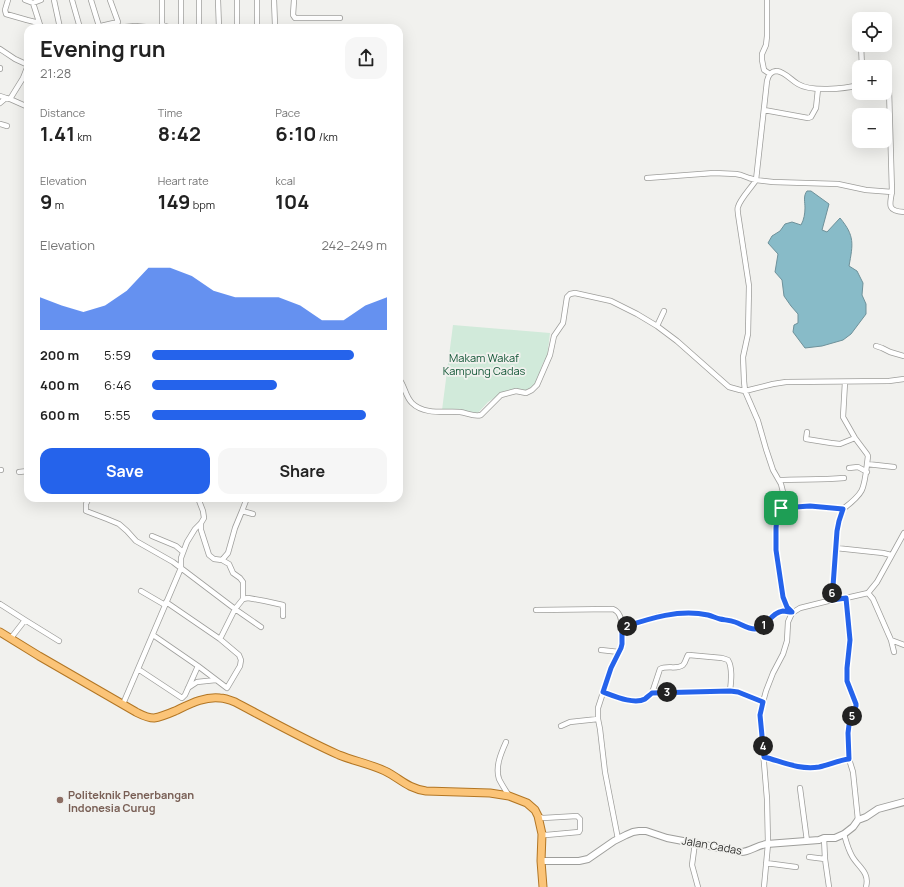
<!DOCTYPE html>
<html lang="en">
<head>
<meta charset="utf-8">
<style>
	:root { --surface:#fff; --page:#f6f6f6; --text:#222; --muted:#767676; --accent:#2563eb }
	body { margin:0; font-family:Manrope,sans-serif; background:var(--page); color:var(--text); height:100vh; display:flex; flex-direction:column; font-size:15px; white-space:nowrap }
	* { box-sizing:border-box; margin:0 }
	p { font-size:13px; color:var(--muted) }
	.icon { flex:none; width:22px; height:22px; fill:none; stroke:currentColor; stroke-width:2; stroke-linecap:round; stroke-linejoin:round }
	.map { position:relative; flex:1; overflow:hidden }
	.details { position:absolute; left:24px; top:24px; width:379px; height:478px; display:flex; flex-direction:column; background:var(--surface); border-radius:12px; box-shadow:0 4px 16px #0002 }
	.details>* { flex:none }
	.controls { position:absolute; left:852px; top:12px; display:grid; gap:8px }
	.controls a { display:grid; place-items:center; width:40px; height:40px; border-radius:8px; background:var(--surface); box-shadow:0 4px 16px #0002; font-size:20px }
	.pin { position:absolute; display:grid; place-items:center; width:34px; height:34px; color:#fff; margin:-17px; border-radius:8px; box-shadow:0 2px 6px #0006 }
	.km { position:absolute; width:20px; height:20px; margin:-10px; border-radius:50%; background:#222; color:#fff; font-size:11px; line-height:20px; text-align:center }
	.round { display:grid; place-items:center; flex:none; width:42px; height:42px; border-radius:12px; background:var(--page) }
	.head { display:flex; align-items:center; justify-content:space-between; height:68px; padding:0 16px }
	h1 { font-size:22px; font-weight:700; line-height:30px }
	.stats { display:grid; grid-template-columns:repeat(3,1fr); gap:6px; height:68px; padding:4px 16px }
	.stats div { display:grid; align-content:center }
	.stats b { font-size:20px; font-weight:700 }
	.stats small { font-size:11px; font-weight:400 }
	.stats p { font-size:11px }
	.chart { height:112px; padding:8px 16px }
	.chart p { display:flex; justify-content:space-between }
	.chart svg { width:100%; height:72px; margin-top:4px; fill:var(--accent); opacity:.7 }
	.cta { display:flex; gap:8px; margin-top:auto; padding:8px 16px }
	.cta a { flex:1; height:46px; border-radius:12px; background:var(--accent); color:#fff; font-size:16px; font-weight:700; line-height:46px; text-align:center }
	.cta a+a { background:var(--page); color:var(--text) }
	ul { padding:0 16px; list-style:none; font-size:13px }
	li { display:grid; grid-template-columns:64px 48px 1fr; align-items:center; height:30px }
	li i { height:10px; border-radius:5px; background:var(--accent) }
	.map>svg:first-child { display:block }
	.green { fill:#d1eada }
	.water { fill:#88bbc8; stroke:#6e919a }
	.lines { fill:none; stroke-linecap:round; stroke-linejoin:round }
	.street-casing { stroke:#9e9e9b; stroke-width:6 }
	.secondary-casing { stroke:#9e9e9b; stroke-width:8 }
	.primary-casing { stroke:#b27624; stroke-width:9 }
	.street { stroke:#fff; stroke-width:4.5 }
	.secondary { stroke:#fff; stroke-width:6 }
	.primary { stroke:#fbc478; stroke-width:7 }
	.route-casing { stroke:#fff; stroke-width:8 }
	.route { stroke:#2563eb; stroke-width:5 }
	.education-dot { fill:#8d6e63; stroke:#f1f1ee; stroke-width:1.5 }
	.labels { text-anchor:middle; dominant-baseline:central; stroke-width:3.5; stroke-linejoin:round; paint-order:stroke }
	.park-label { font-size:11px; fill:#135737; stroke:#f1f1ee }
	.education-label { font-size:11px; font-weight:bold; fill:#785e54; stroke:#f1f1ee; text-anchor:start }
	.street-label { font-size:11px; fill:#30302e; stroke:#f1f1ee }
</style>
</head>
<body>
<div class="map">
<svg width="904" height="887" viewBox="0 0 904 887">
	<rect width="100%" height="100%" fill="#f1f1ee"/>
	<path class="green" d="M453,325L550,333L547,358L543,363L536,383L532,389L525,391L512,390L505,391L488,402L476,415L457,410H442Z"/>
	<path class="water" d="M807,191H811L829,204L822,230L827,232L840,218C855,236 853,244 849,266L857,271L863,283L862,295L866,304V314L851,334L843,340L822,346L805,348L793,332L794,325L798,323V314L791,306L784,296L782,280L775,272L778,254L768,243L772,236L780,231L785,224L792,222L801,225C804,220 805,213 805,208C805,202 803,196 807,191Z"/>
	<g class="lines">
		<g class="street-casing">
			<path id="street" d="M8,0L5,10L6,14L27,20L39,23
				M25,0L33,3L41,0
				M54,0L60,28
				M72,0L80,28
				M91,0L99,26
				M162,0V25L172,28
				M218,0L219,28
				M257,0V28
				M274,0L275,25
				M294,0L293,15L295,18H340
				M767,0V36L766,45L762,54V60L764,70L770,74
				M33,3L41,28
				M859,17V19
				M92,28L118,22L110,0
				M115,28L135,26L157,28
				M181,28V0
				M199,28V0
				M237,28V0
				M861,45L862,67
				M0,49L15,59L28,65
				M0,69V68
				M885,84L888,86L889,89L892,192C889,206 888,211 904,212
				M0,96L6,98
				M10,99L23,78L28,65
				M0,103L6,98L10,99L28,107
				M764,110L808,118L811,117L816,108L818,89
				M0,124L7,126
				M647,178L714,173L736,174L741,175L749,178L756,180L773,182L838,184L866,190L892,192
				M657,326L664,311
				M876,346L882,348L890,352L904,356
				M399,379C405,386 405,396 412,403C424,415 445,411 460,412C467,413 474,417 481,415L501,395L516,391L526,393L532,390L537,385L550,355L554,336L563,323L567,297L570,294L575,293L611,301L637,314L657,326L677,341L729,387L740,390L745,391L773,384L786,382L889,381L904,379
				M845,382L843,417L855,438L867,454L868,456L867,464
				M807,432L806,439L831,443L840,444L855,438
				M849,468L858,467L867,472
				M0,470H1
				M19,472L28,471
				M779,480C801,479 822,480 844,478
				M89,498L86,504V511L107,519L119,524L127,531L136,541L173,562L235,609L261,627
				M781,507L810,506L843,509C864,493 864,490 867,464L894,467
				M242,511L247,498
				M201,523V530L209,555L214,559L222,560L229,564L233,573L240,578L243,582V599
				M152,536L176,546L183,552
				M836,548L883,553L891,555
				M222,560L228,553L235,528L242,511L253,514
				M141,591L165,605
				M868,593L873,599L891,640L894,652
				M846,598L850,640L847,668V681L856,704V706L849,725L848,733L849,759L853,772L858,820
				M832,600L837,531L839,521L843,509
				M0,604L25,620L59,641
				M536,610L613,609C621,612 622,621 622,629
				M153,635L198,666L227,688L240,666L241,660L239,655L220,639L166,602
				M11,638L25,620
				M220,639L235,609L243,599L248,598L265,601L283,605V616
				M891,640L904,645
				M601,650L619,652
				M138,669L182,698L185,695L198,666
				M188,688L197,682L216,680
				M603,692C614,696 634,705 645,699C647,697 650,695 652,693L730,691L738,692L763,702
				M652,693L660,669C667,665 677,670 683,665C686,662 686,658 688,655H689L722,658L728,660C733,668 731,682 730,691
				M123,704L181,568V558L187,542L195,529L201,523L204,518L203,511L198,498
				M561,726L570,722L598,719
				M506,742C501,753 495,767 499,779C502,785 506,791 509,796
				M764,757C783,762 798,770 819,767C829,765 839,760 849,759
				M800,788L807,841
				M538,816L543,818L577,816L580,819V830L579,832L546,835L542,834
				M844,834C846,841 848,849 852,856C858,867 870,872 866,887
				M824,838L825,859L829,887
				M618,839L605,772L600,729L598,719V708L611,668L621,648L622,629L625,627L658,616L679,613H689L708,615L718,618L734,622L753,629H756L761,627L778,613L783,611L792,613L800,608L832,600L846,598L868,593L877,582L904,533
				M695,843L692,865L698,887
				M809,857L825,859
				M766,863L796,867
				M764,887L768,844L767,799L760,715L763,702L766,691L773,673L783,654L787,641L788,622L792,613L787,607L783,597L776,550V528L777,518L783,500V492L781,484L773,470L766,449L758,421L745,391L744,381L743,357L748,334L749,286L738,214C738,211 737,209 738,207C740,199 752,187 756,180L767,81C768,76 771,71 777,71C785,72 791,80 798,84C811,92 844,89 859,85"/>
		</g>
		<g class="secondary-casing">
			<path id="secondary" d="M541,861H579L588,859L614,841L626,835L633,832L639,831H646L667,838L741,852C750,852 757,845 767,844L819,840L824,838H835L844,834L853,827L858,820L866,817L878,809L904,802"/>
		</g>
		<g class="primary-casing">
			<path id="primary" d="M0,632L39,656L136,712C142,715 147,718 154,718C161,717 168,714 175,711C188,705 204,696 220,698C225,698 230,700 235,702C269,720 303,739 339,755C354,761 370,764 385,771C401,779 407,788 426,791L490,793L509,796L527,803L535,810L538,816L542,834L541,861L543,887"/>
		</g>
		<use href="#street" class="street"/>
		<use href="#secondary" class="secondary"/>
		<use href="#primary" class="primary"/>
	</g>
	<g class="lines">
		<g class="route-casing">
			<path id="route" d="M810,506L843,509L839,521L837,531L832,600L846,598L850,640L847,668V681L856,704V706L849,725L848,733L849,759C839,760 829,765 819,767C799,770 783,762 764,757L760,715L763,702L738,692L730,691L652,693C650,695 647,697 645,699C634,705 614,696 603,692L611,668L621,648L622,644V631L624,627C651,618 679,609 708,615C712,616 716,618 720,619C724,620 730,620 735,622C741,624 748,629 755,629C766,629 771,612 783,611C785,611 789,612 792,612L787,607L783,597L776,550V528L777,518L781,508Z"/>
		</g>
		<use href="#route" class="route"/>
	</g>
	<circle class="education-dot" cx="60" cy="800" r="4"/>
	<g class="labels">
		<g class="park-label">
			<text x="484" y="357">Makam Wakaf<tspan x="484" dy="13">Kampung Cadas</tspan></text>
		</g>
		<g class="education-label">
			<text x="68" y="794">Politeknik Penerbangan<tspan x="68" dy="13">Indonesia Curug</tspan></text>
		</g>
		<g class="street-label">
			<text transform="translate(712 845) rotate(10)">Jalan Cadas</text>
		</g>
	</g>
</svg>
<div class="controls">
<a><svg class="icon" aria-label="locate" viewBox="0 0 24 24"><circle cx="12" cy="12" r="6"/><path d="M12 2v4M12 18v4M2 12h4M18 12h4"/></svg></a>
<a>+</a>
<a>−</a>
</div>
<div class="pin" style="left:781px;top:508px;background:#1e9e55"><svg class="icon" aria-label="arrive" viewBox="0 0 24 24"><path d="M6 21V4h12l-3 4 3 4H6"/></svg></div>
<b class="km" style="left:764px;top:625px">1</b>
<b class="km" style="left:627px;top:626px">2</b>
<b class="km" style="left:667px;top:692px">3</b>
<b class="km" style="left:763px;top:746px">4</b>
<b class="km" style="left:852px;top:716px">5</b>
<b class="km" style="left:832px;top:593px">6</b>
<section class="details">
<div class="head"><div><h1>Evening run</h1><p>21:28</p></div><a class="round"><svg class="icon" aria-label="share" viewBox="0 0 24 24"><path d="M12 15V3M7 8l5-5 5 5M5 13v7h14v-7"/></svg></a></div>
<div class="stats">
<div><p>Distance</p><b>1.41<small> km</small></b></div>
<div><p>Time</p><b>8:42</b></div>
<div><p>Pace</p><b>6:10<small> /km</small></b></div>
</div>
<div class="stats">
<div><p>Elevation</p><b>9<small> m</small></b></div>
<div><p>Heart rate</p><b>149<small> bpm</small></b></div>
<div><p>kcal</p><b>104</b></div>
</div>
<div class="chart"><p><span>Elevation</span>242–249 m</p>
<svg viewBox="0 0 160 44" preserveAspectRatio="none"><path d="M0 44V24L10 29L20 33L30 29L40 20L50 6L60 6L70 11L80 20L90 24L100 24L110 24L120 29L130 38L140 38L150 29L160 24V44z"/></svg>
</div>
<ul>
<li><b>200 m</b>5:59<i style="width:86%"></i></li>
<li><b>400 m</b>6:46<i style="width:53%"></i></li>
<li><b>600 m</b>5:55<i style="width:91%"></i></li>
</ul>
<div class="cta"><a>Save</a><a>Share</a></div>
</section>
</div>
</body>
</html>
